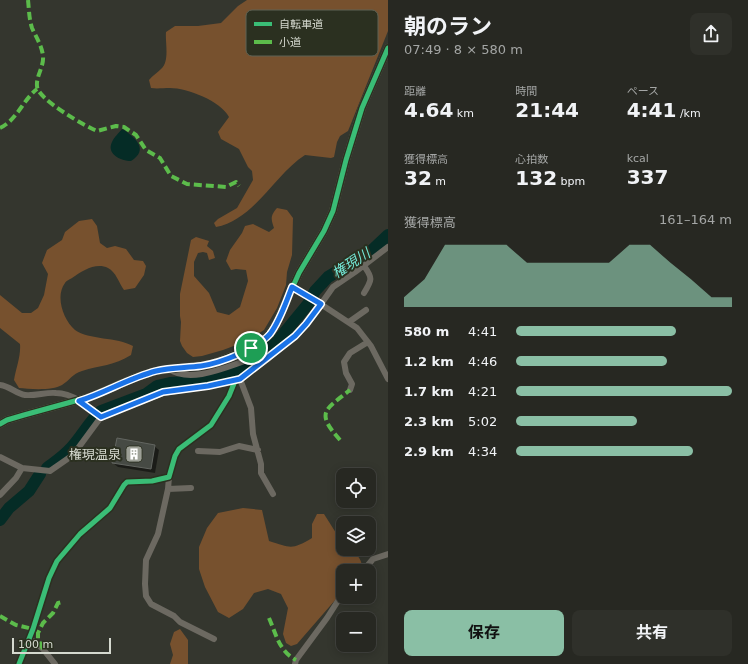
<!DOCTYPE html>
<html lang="ja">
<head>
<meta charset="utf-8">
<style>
	:root { --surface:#272822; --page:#2f302a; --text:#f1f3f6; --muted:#a4a6a5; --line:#434440; --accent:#8abfa5 }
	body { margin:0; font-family:"DejaVu Sans","Noto Sans JP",sans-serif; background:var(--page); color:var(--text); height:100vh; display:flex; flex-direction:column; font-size:15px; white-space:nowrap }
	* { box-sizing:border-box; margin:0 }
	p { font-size:13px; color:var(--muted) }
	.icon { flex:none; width:22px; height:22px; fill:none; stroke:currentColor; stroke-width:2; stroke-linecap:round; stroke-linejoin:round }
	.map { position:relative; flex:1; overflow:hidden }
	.details { display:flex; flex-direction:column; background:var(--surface); width:360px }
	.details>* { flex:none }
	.controls { position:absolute; left:336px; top:468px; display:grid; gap:8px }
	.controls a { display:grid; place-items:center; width:40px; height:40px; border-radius:8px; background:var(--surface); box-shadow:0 2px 10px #0003,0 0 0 1px var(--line); font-size:20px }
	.scale { position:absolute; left:12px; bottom:10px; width:99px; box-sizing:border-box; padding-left:4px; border:2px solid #d5d9cf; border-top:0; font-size:11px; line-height:14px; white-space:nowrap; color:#d5d9cf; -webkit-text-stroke:3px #2b3020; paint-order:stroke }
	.pin { position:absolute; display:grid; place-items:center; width:34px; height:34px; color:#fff; margin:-17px; border:2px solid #fff; border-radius:50%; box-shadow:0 1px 4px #0007 }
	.round { display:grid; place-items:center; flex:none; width:42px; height:42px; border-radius:8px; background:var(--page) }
	.head { display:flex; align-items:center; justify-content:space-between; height:68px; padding:0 16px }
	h1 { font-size:22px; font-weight:700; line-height:30px }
	.figures { display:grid; grid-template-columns:repeat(3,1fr); gap:6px; height:68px; padding:4px 16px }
	.figures div { display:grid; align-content:center }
	.figures b { font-size:20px; font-weight:700 }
	.figures small { font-size:11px; font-weight:400 }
	.figures p { font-size:11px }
	.chart { height:112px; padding:8px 16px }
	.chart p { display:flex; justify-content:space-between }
	.chart svg { width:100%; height:72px; margin-top:4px; fill:var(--accent); opacity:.7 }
	.cta { display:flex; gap:8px; margin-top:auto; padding:8px 16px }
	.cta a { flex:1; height:46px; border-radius:8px; background:var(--accent); color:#111; font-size:16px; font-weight:700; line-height:46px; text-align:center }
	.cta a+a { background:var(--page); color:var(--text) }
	ul { padding:0 16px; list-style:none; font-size:13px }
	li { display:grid; grid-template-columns:64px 48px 1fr; align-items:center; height:30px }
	li i { height:10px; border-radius:5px; background:var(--accent) }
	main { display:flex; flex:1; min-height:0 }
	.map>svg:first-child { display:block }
	.forest { fill:#77512e }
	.water { fill:#052c26 }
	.shadow { fill:#0007 }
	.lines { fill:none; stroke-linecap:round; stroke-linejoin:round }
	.river { stroke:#052c26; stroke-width:12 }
	.building { fill:#464a44; stroke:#636661 }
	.street { stroke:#6c6961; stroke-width:6 }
	.secondary { stroke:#6d6b61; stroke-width:8 }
	.quiet { stroke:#5cbc4b; stroke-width:4; stroke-dasharray:8 4; stroke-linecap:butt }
	.cycleway-casing { stroke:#2b3020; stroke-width:8 }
	.cycleway { stroke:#3abd76; stroke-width:5 }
	.route-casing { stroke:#fff; stroke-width:8 }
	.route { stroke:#1a73e8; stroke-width:5 }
	.labels { text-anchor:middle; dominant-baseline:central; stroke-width:4; stroke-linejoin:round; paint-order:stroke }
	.poi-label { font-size:13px; fill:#d5d9cf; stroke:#2b3020; text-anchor:end }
	.water-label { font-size:14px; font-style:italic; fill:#74e9d7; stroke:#2b3020 }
	.key { fill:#2b3020; stroke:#5e6355; stroke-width:1 }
	.key-label { font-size:11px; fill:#d5d9cf }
</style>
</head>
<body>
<main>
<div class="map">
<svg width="388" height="664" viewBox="0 0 388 664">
	<rect width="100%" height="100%" fill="#34362e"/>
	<path class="forest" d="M247,0H388V31L348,131L340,136L337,142L334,157L331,158L305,155C275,174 254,220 216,227L214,223L218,219L237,208L253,180L252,171L248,167L239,149L221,139L218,132L229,117C221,101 187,88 170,88C163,88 157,89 151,88L149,80C153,75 157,73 161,69C170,61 165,43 166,32L175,26H198L221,23L238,6Z
		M277,208L287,210L293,218L292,255L287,272L286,285L277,308L264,330L247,341L223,350L202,356L193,357L187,353L182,346L180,341L181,322L180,316V294L191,240L196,237L209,241L207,246L213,251L215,258L209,260L207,253L203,252L198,253L194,262V276L209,293L217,312L229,315L240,307L248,281L246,270L236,269L231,270L226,261L230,250L242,233L245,226L253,224L269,232L274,228C271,219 270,216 277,208Z
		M92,219L97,226L100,243L107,248L115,246L126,249L134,260L143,261L146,266L144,275L135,288L124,290C119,283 116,272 108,268C96,262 82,271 72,278C70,279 66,281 65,283C55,296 63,320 75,330C89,340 117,337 133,346L131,355C114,366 100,365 82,371C72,374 70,380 62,385C52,391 29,389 19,388L14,380C16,368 21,356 20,344L0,328V295L22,313H31L38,308L44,295L48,274L42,263L47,250L62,240L65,232L79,221Z
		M243,508L262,510L269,541C291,548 292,550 312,538V524L317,514H324L343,544V549C354,549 365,560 361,571H343V591L297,644L291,646L286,643L283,634L288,608L281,594L268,589L254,593L243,609L229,618L218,612L205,587L199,569V547L207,528L218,513Z
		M180,629L188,640V664H170L173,655L170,644L174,632Z"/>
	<path class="water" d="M122,129L124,130C136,138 149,150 131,161C121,161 106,154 112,142C114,137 119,133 122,129Z"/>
	<path class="shadow" d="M154,446L159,450L155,473L118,467L113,463Z"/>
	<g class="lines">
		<path class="river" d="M47,468C55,462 64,456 71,448C82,436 89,422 101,411L146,394L157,386L170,383L201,381L213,379L242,370L249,365L276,343L308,304L315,291L328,277L370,252L388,235
			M0,520L9,508L29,491L40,474"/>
	</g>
	<path class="building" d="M117,438L155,445L151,469L112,463Z"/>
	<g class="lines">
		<path class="street" d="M364,266C373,278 372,280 364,293
			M292,287L307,295L357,328L371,346L388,379
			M349,322L366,310
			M169,369C189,383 222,369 242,362L246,350
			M240,379L251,408L253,434L261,464V473L273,494
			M0,385C10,386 16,394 25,395C36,396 46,392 56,393C73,393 89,407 101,417
			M350,390L352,384L346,373L344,362L350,353L368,342
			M198,451L220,452L239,446L258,450
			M0,457L22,468L50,471L73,455L101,417L163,393L208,386L240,379L269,358L295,336L314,314L333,287L355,272L388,247
			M169,477L168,489L158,534L146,560L145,584L146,596L151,604L174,616L180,622L214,639
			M168,489L191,488
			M0,495L16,478L22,468
			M363,571L373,559L388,554
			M29,638L43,649L55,664
			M19,664L33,629L49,578L57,561L80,534L110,508L124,485L127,482L152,481L169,477L175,456L179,449L211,425L229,396L235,381
			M295,664L296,660L327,618L343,593"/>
		<path class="secondary" d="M0,424L7,420L24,415L93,396L136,377L156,371L212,364L251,348L261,342L269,334L276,324L299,273L324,231L333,211L346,160L362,108L388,48"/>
		<path class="quiet" d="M28,0C29,9 29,19 32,28C36,37 42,46 43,56C44,67 36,76 37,86C37,99 85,126 97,131L116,126L124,127L136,135L146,150L160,158L171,176L187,184L226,187L236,182L239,186
			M0,128C17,120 23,100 37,89
			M340,440C315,412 325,410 350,390
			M0,616L16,625L33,629
			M269,618C276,634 279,651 296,660
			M43,649L38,639V633L43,623L53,613L58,603L62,602"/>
		<g class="cycleway-casing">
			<path id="cycleway" d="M0,424L7,420L24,415L93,396L136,377L156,371L212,364L251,348L261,342L269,334L276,324L299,273L324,231L333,211L346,160L362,108L388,48
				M19,664L33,629L49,578L57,561L80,534L110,508L124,485L127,482L152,481L169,477L175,456L179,449L211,425L229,396L235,381"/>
		</g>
		<use href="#cycleway" class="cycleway"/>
	</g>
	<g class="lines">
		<g class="route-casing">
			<path id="route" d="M292,287L321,304L306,324L295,336L240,379L208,386L163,392L101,417L79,401C105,393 129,378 156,371C171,367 186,368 201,366C221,363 257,349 270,334C280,321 286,302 292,287Z"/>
		</g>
		<use href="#route" class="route"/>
	</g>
	<defs>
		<g id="building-square" transform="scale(0.9)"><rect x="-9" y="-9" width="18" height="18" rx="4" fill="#9da097" stroke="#2b3020"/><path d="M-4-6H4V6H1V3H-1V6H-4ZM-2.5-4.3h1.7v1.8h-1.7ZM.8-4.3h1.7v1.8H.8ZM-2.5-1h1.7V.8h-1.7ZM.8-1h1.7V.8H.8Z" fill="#fff"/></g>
	</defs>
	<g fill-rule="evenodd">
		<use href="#building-square" x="134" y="454"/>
	</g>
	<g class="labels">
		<g class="poi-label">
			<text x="121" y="454">権現温泉</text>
		</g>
		<g class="water-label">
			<text transform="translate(351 263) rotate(-33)">権現川</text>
		</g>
	</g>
	<rect x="246" y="10" width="132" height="46" rx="6" class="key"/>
	<rect x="254" y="22" width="18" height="4" fill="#3abd76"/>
	<rect x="254" y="40" width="18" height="4" fill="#5cbc4b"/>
	<g class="key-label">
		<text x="279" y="28">自転車道</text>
		<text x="279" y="46">小道</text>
	</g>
</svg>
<div class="controls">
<a><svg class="icon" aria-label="locate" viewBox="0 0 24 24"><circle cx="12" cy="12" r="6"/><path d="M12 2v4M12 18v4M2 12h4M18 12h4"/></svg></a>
<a><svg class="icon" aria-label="layers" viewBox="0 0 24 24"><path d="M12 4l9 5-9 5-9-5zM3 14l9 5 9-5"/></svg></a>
<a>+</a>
<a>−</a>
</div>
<div class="scale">100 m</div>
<div class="pin" style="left:251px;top:348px;background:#1e9e55"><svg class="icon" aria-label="arrive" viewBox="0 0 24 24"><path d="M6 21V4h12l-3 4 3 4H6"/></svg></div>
</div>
<section class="details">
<div class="head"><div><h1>朝のラン</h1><p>07:49 · 8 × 580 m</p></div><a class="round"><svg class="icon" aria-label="share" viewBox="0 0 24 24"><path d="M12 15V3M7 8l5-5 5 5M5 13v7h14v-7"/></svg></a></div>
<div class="figures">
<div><p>距離</p><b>4.64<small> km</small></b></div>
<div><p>時間</p><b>21:44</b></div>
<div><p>ペース</p><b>4:41<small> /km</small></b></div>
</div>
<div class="figures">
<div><p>獲得標高</p><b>32<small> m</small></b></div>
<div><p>心拍数</p><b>132<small> bpm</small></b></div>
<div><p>kcal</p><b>337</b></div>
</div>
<div class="chart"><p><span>獲得標高</span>161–164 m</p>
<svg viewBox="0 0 160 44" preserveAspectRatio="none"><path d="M0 44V38L10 27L20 6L30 6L40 6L50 6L60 17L70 17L80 17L90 17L100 17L110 6L120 6L130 17L140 27L150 38L160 38V44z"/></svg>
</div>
<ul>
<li><b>580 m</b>4:41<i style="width:74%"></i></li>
<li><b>1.2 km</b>4:46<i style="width:70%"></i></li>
<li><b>1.7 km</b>4:21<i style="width:100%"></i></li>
<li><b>2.3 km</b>5:02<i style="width:56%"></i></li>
<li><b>2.9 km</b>4:34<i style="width:82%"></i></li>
</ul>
<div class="cta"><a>保存</a><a>共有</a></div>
</section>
</main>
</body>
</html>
